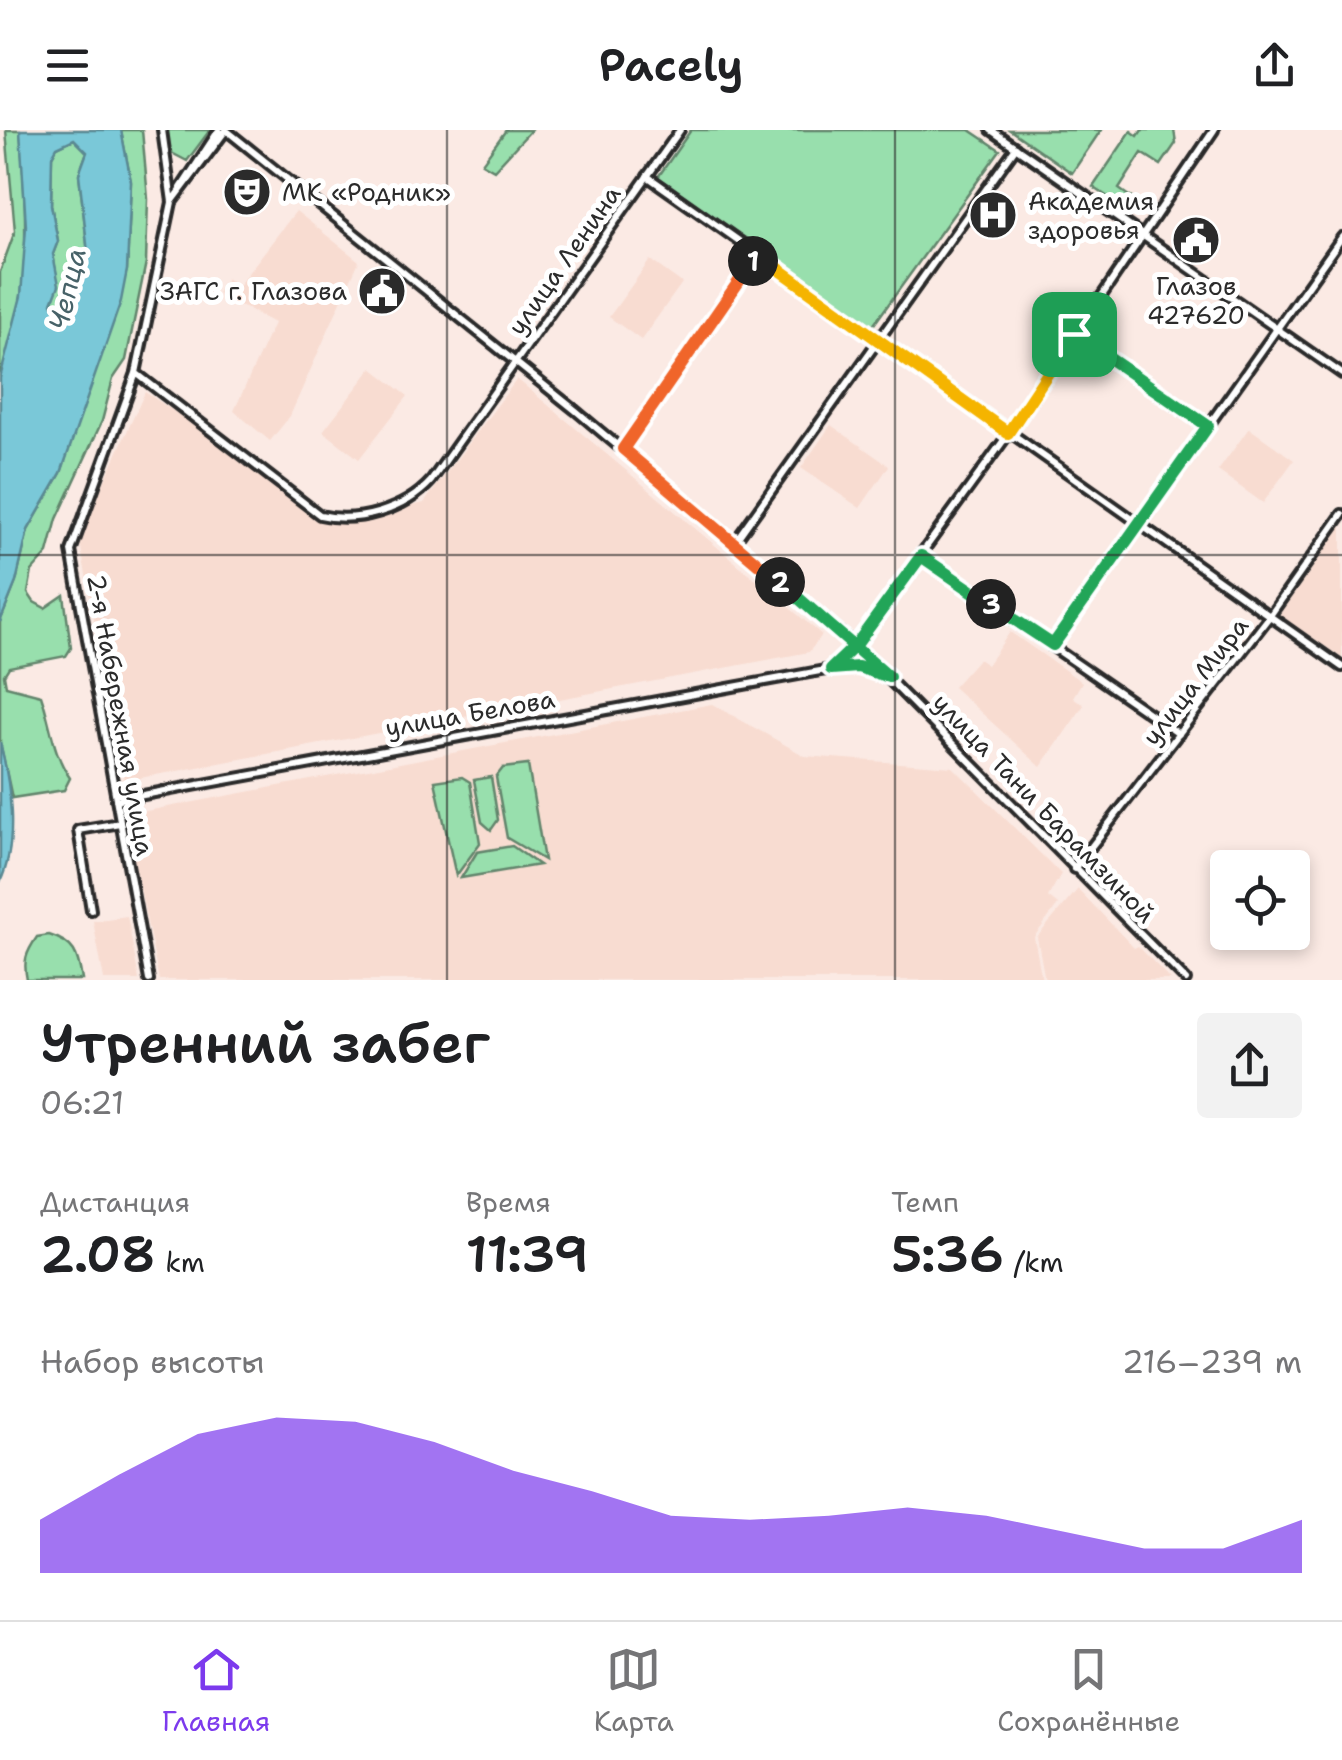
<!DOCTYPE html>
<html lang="ru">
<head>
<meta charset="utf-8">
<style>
	:root { --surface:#fff; --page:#f2f2f2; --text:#202124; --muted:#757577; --line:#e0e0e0; --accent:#7c3aed }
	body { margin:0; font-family:"Shantell Sans",sans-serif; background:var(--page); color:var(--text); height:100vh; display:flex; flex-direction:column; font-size:38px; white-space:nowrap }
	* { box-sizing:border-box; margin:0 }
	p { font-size:32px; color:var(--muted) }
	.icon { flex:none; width:55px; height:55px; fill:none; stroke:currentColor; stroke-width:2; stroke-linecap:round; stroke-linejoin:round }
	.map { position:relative; height:850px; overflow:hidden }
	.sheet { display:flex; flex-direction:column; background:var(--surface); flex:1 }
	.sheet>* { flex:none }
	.fabs { position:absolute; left:1210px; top:720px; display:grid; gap:20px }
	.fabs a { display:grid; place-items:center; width:100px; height:100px; border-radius:10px; background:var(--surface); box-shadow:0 5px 15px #0003; font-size:50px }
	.pin { position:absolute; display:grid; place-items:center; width:85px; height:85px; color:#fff; margin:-42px; border-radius:20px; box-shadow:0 5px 15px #0006 }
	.km { position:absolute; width:50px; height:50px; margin:-25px; border-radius:50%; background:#222; color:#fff; font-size:28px; line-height:50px; text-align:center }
	.round { display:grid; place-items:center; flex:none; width:105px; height:105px; border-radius:10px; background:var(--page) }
	.summary { display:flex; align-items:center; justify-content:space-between; height:170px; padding:0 40px }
	h1 { font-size:55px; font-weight:600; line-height:75px }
	.metrics { display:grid; grid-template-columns:repeat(3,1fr); gap:15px; height:170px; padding:10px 40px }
	.metrics div { display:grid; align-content:center }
	.metrics b { font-size:50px; font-weight:600 }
	.metrics small { font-size:28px; font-weight:400 }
	.metrics p { font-size:28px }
	.chart { height:280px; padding:20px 40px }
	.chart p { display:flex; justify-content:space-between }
	.chart svg { width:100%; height:180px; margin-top:10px; fill:var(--accent); opacity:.7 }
	header { display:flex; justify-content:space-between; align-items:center; height:130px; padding:0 40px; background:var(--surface); font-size:45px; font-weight:600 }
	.tabs { display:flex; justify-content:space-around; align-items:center; height:140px; border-top:2px solid var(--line); background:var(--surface); font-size:28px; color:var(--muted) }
	.tabs a { display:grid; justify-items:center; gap:5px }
	.tabs .on { color:var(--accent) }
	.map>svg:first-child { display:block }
	.built { fill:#f8dcd1 }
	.green { fill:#98dfad; stroke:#62856c; stroke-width:2.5 }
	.water { fill:#7ac8d8; stroke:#5a8993; stroke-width:2.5; fill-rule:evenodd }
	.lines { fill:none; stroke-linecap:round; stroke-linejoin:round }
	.minor-casing { stroke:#2b2b2b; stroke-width:14 }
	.minor { stroke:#fff; stroke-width:6 }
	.split-1-casing { stroke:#fff; stroke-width:20 }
	.split-2-casing { stroke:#fff; stroke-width:20 }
	.split-3-casing { stroke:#fff; stroke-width:20 }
	.split-4-casing { stroke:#fff; stroke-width:20 }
	.split-1 { stroke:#f5b400; stroke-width:12 }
	.split-2 { stroke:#f0652b; stroke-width:12 }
	.split-3 { stroke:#22a559; stroke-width:12 }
	.split-4 { stroke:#22a559; stroke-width:12 }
	.grid { fill:none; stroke:#2b2b2b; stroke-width:2.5; stroke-opacity:0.55 }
	.labels { text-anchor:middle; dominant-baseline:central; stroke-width:10; stroke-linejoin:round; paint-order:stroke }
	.poi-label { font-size:25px; fill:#2b2b2b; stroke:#fff; text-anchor:start }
	.street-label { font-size:25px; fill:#2b2b2b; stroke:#fff }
	.water-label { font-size:28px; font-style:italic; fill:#476268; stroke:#fff }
</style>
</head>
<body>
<header><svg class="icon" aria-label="menu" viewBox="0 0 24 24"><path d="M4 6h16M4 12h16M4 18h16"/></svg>Pacely<svg class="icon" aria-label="share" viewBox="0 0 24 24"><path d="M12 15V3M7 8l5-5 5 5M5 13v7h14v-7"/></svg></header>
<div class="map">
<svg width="1342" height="850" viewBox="0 0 1342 850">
	<rect width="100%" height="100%" fill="#fbeae4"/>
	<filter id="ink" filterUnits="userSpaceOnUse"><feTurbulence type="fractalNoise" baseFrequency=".01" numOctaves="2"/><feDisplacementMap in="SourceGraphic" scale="20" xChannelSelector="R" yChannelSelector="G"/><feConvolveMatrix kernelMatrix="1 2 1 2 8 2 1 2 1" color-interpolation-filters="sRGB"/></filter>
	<g filter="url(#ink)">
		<path class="built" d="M296,81L359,131L290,286L270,311L234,281L274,193L217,163L227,149L238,156Z
			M650,130L682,153L641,210L609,187Z
			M372,238L408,266L359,329L323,301Z
			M517,249L822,505L809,522L124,651L79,407L145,262L342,393L424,373Z
			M831,295L889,336L860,378L801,338Z
			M1249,298L1294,330L1263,373L1218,341Z
			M1342,395V528L1279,485Z
			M1010,502L1082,552L1073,567L1084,575L1041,637L953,557L978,529L987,535Z
			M712,574L805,626L953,637L1061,744L1048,767L1058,775L1034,807L1042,850H159L125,685Z
			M1078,759L1134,818L1138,816L1171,850H1045L1037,807Z
			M127,786L139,850H104L93,791Z"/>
		<path class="green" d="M6,0H20C27,81 32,170 0,247V142L15,101Z
			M121,0H142L148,69L146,132L126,230L113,249L102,291L57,389L48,423L32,441L28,463L34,472L45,478L64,465L71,518L66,526L9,537L4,545L6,556L41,565C51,594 52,622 70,648L64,660L12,668L0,612V492L16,452L28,400L61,343L127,140L131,52Z
			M166,0H210L187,31L168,21Z
			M506,0H531L494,40L482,33Z
			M691,0H970L1000,20L872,197L658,47Z
			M1010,0H1101L1072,43Z
			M1142,0H1174L1176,13L1161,35L1142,23L1119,59L1136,71L1129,81L1093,57L1131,1L1138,6Z
			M74,9L87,22L79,44L88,123L71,181L59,186L52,173L58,155L53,124L58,111L51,75L52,26L57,17Z
			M528,635L544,730L507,708L496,647L503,638Z
			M462,647L470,652L480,713L456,746L435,651Z
			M491,647L498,690L491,700L482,692L474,650Z
			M512,716L539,735L461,748L477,722Z
			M49,805C75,813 78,824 82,850H27C23,831 26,823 37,807Z"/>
		<path class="water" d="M20,0H121L131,51L127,140L121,171L61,343L28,400L16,452L0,492V248L21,166L26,97ZM74,9L87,22L79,44L88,123L71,181L59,185L52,173L59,155L53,124L58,111L51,75L52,26L57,17Z
			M0,612C10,652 19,713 0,752Z"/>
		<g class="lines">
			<g class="minor-casing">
				<path id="minor" d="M162,0L172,72
					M226,0L575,280L855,515L1186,850
					M991,0L1342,244
					M647,46L1342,537
					M181,58L219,0
					M1073,204L1208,297
					M136,243L320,385C357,394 405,380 431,351L680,0
					M623,319L758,125
					M734,413L1016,17
					M921,426L1179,604
					M1053,515L1342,107
					M832,539L858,537L883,545
					M116,670L831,539L855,515L1009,303L1214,0
					M1074,739L1269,487L1342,384
					M91,780L78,700L120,693
					M149,850L71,421L136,243L172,72L226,0"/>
			</g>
			<use href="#minor" class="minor"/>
		</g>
	</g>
	<g class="lines" filter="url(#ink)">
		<g class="split-1-casing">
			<path id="split-1" d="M753,131L758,124L1008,303L1074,204"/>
		</g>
		<g class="split-2-casing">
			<path id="split-2" d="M753,131L623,319L780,452"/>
		</g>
		<g class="split-3-casing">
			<path id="split-3" d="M780,452L889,547L858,537L831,539L856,515L921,426L991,474"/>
		</g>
		<g class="split-4-casing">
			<path id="split-4" d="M991,474L1053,515L1208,296L1074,204"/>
		</g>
		<use href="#split-1" class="split-1"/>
		<use href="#split-2" class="split-2"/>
		<use href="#split-3" class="split-3"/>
		<use href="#split-4" class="split-4"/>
	</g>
	<path class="grid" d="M447,0V850M895,0V850M0,425H1342"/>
	<defs>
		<g id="theatre-disc" transform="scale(2.5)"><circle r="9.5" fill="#2b2b2b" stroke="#fff"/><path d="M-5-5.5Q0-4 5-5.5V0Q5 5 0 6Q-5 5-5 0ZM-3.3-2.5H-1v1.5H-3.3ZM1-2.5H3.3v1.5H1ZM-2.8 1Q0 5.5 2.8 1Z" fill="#fff"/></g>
		<g id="hospital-disc" transform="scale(2.5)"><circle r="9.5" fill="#2b2b2b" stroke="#fff"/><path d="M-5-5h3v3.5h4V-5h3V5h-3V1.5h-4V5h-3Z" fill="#fff"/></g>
		<g id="civic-disc" transform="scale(2.5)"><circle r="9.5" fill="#2b2b2b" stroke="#fff"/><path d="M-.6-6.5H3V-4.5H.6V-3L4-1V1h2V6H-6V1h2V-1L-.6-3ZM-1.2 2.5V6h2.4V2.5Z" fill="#fff"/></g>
	</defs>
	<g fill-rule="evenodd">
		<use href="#theatre-disc" x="247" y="62"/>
		<use href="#hospital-disc" x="993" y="85"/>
		<use href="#civic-disc" x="1196" y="110"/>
		<use href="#civic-disc" x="382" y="161"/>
	</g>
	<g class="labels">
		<g class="poi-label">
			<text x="282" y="62">МК «Родник»</text>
			<text x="1028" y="71">Академия<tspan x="1028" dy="29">здоровья</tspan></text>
			<text x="1196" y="156" text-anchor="middle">Глазов<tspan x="1196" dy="29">427620</tspan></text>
			<text x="347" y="161" text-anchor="end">ЗАГС г. Глазова</text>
		</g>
		<g class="street-label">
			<text transform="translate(564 130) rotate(-55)">улица Ленина</text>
			<text transform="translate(1195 551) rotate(-52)">улица Мира</text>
			<text transform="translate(470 583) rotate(-10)">улица Белова</text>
			<text transform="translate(121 585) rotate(80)">2-я Набережная улица</text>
			<text transform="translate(1044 678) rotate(46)">улица Тани Барамзиной</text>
		</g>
		<g class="water-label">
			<text transform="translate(67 159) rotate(-77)">Чепца</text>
		</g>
	</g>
</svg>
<div class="fabs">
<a><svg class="icon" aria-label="locate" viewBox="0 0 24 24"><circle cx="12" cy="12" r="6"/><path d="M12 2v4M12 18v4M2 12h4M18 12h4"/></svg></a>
</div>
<div class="pin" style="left:1074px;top:204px;background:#1e9e55"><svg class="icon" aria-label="arrive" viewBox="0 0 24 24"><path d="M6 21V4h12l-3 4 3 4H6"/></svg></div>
<b class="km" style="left:753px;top:131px">1</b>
<b class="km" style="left:780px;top:452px">2</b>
<b class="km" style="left:991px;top:474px">3</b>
</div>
<section class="sheet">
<div class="summary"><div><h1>Утренний забег</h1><p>06:21</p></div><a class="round"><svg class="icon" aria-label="share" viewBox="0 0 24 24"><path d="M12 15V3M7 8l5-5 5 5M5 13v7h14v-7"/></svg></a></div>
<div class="metrics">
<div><p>Дистанция</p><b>2.08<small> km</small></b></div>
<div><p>Время</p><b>11:39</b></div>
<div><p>Темп</p><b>5:36<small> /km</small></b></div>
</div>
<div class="chart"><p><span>Набор высоты</span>216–239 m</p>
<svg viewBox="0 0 160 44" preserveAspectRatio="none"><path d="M0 44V31L10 20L20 10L30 6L40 7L50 12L60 19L70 24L80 30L90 31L100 30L110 28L120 30L130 34L140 38L150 38L160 31V44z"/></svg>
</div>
</section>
<nav class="tabs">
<a class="on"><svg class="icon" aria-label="home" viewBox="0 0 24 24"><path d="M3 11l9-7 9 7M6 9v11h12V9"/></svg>Главная</a>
<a><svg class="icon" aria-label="map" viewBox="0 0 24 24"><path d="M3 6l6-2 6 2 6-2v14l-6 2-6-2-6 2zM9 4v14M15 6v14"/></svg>Карта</a>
<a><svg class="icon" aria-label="saved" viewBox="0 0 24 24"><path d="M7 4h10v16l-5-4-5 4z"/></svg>Сохранённые</a>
</nav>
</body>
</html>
